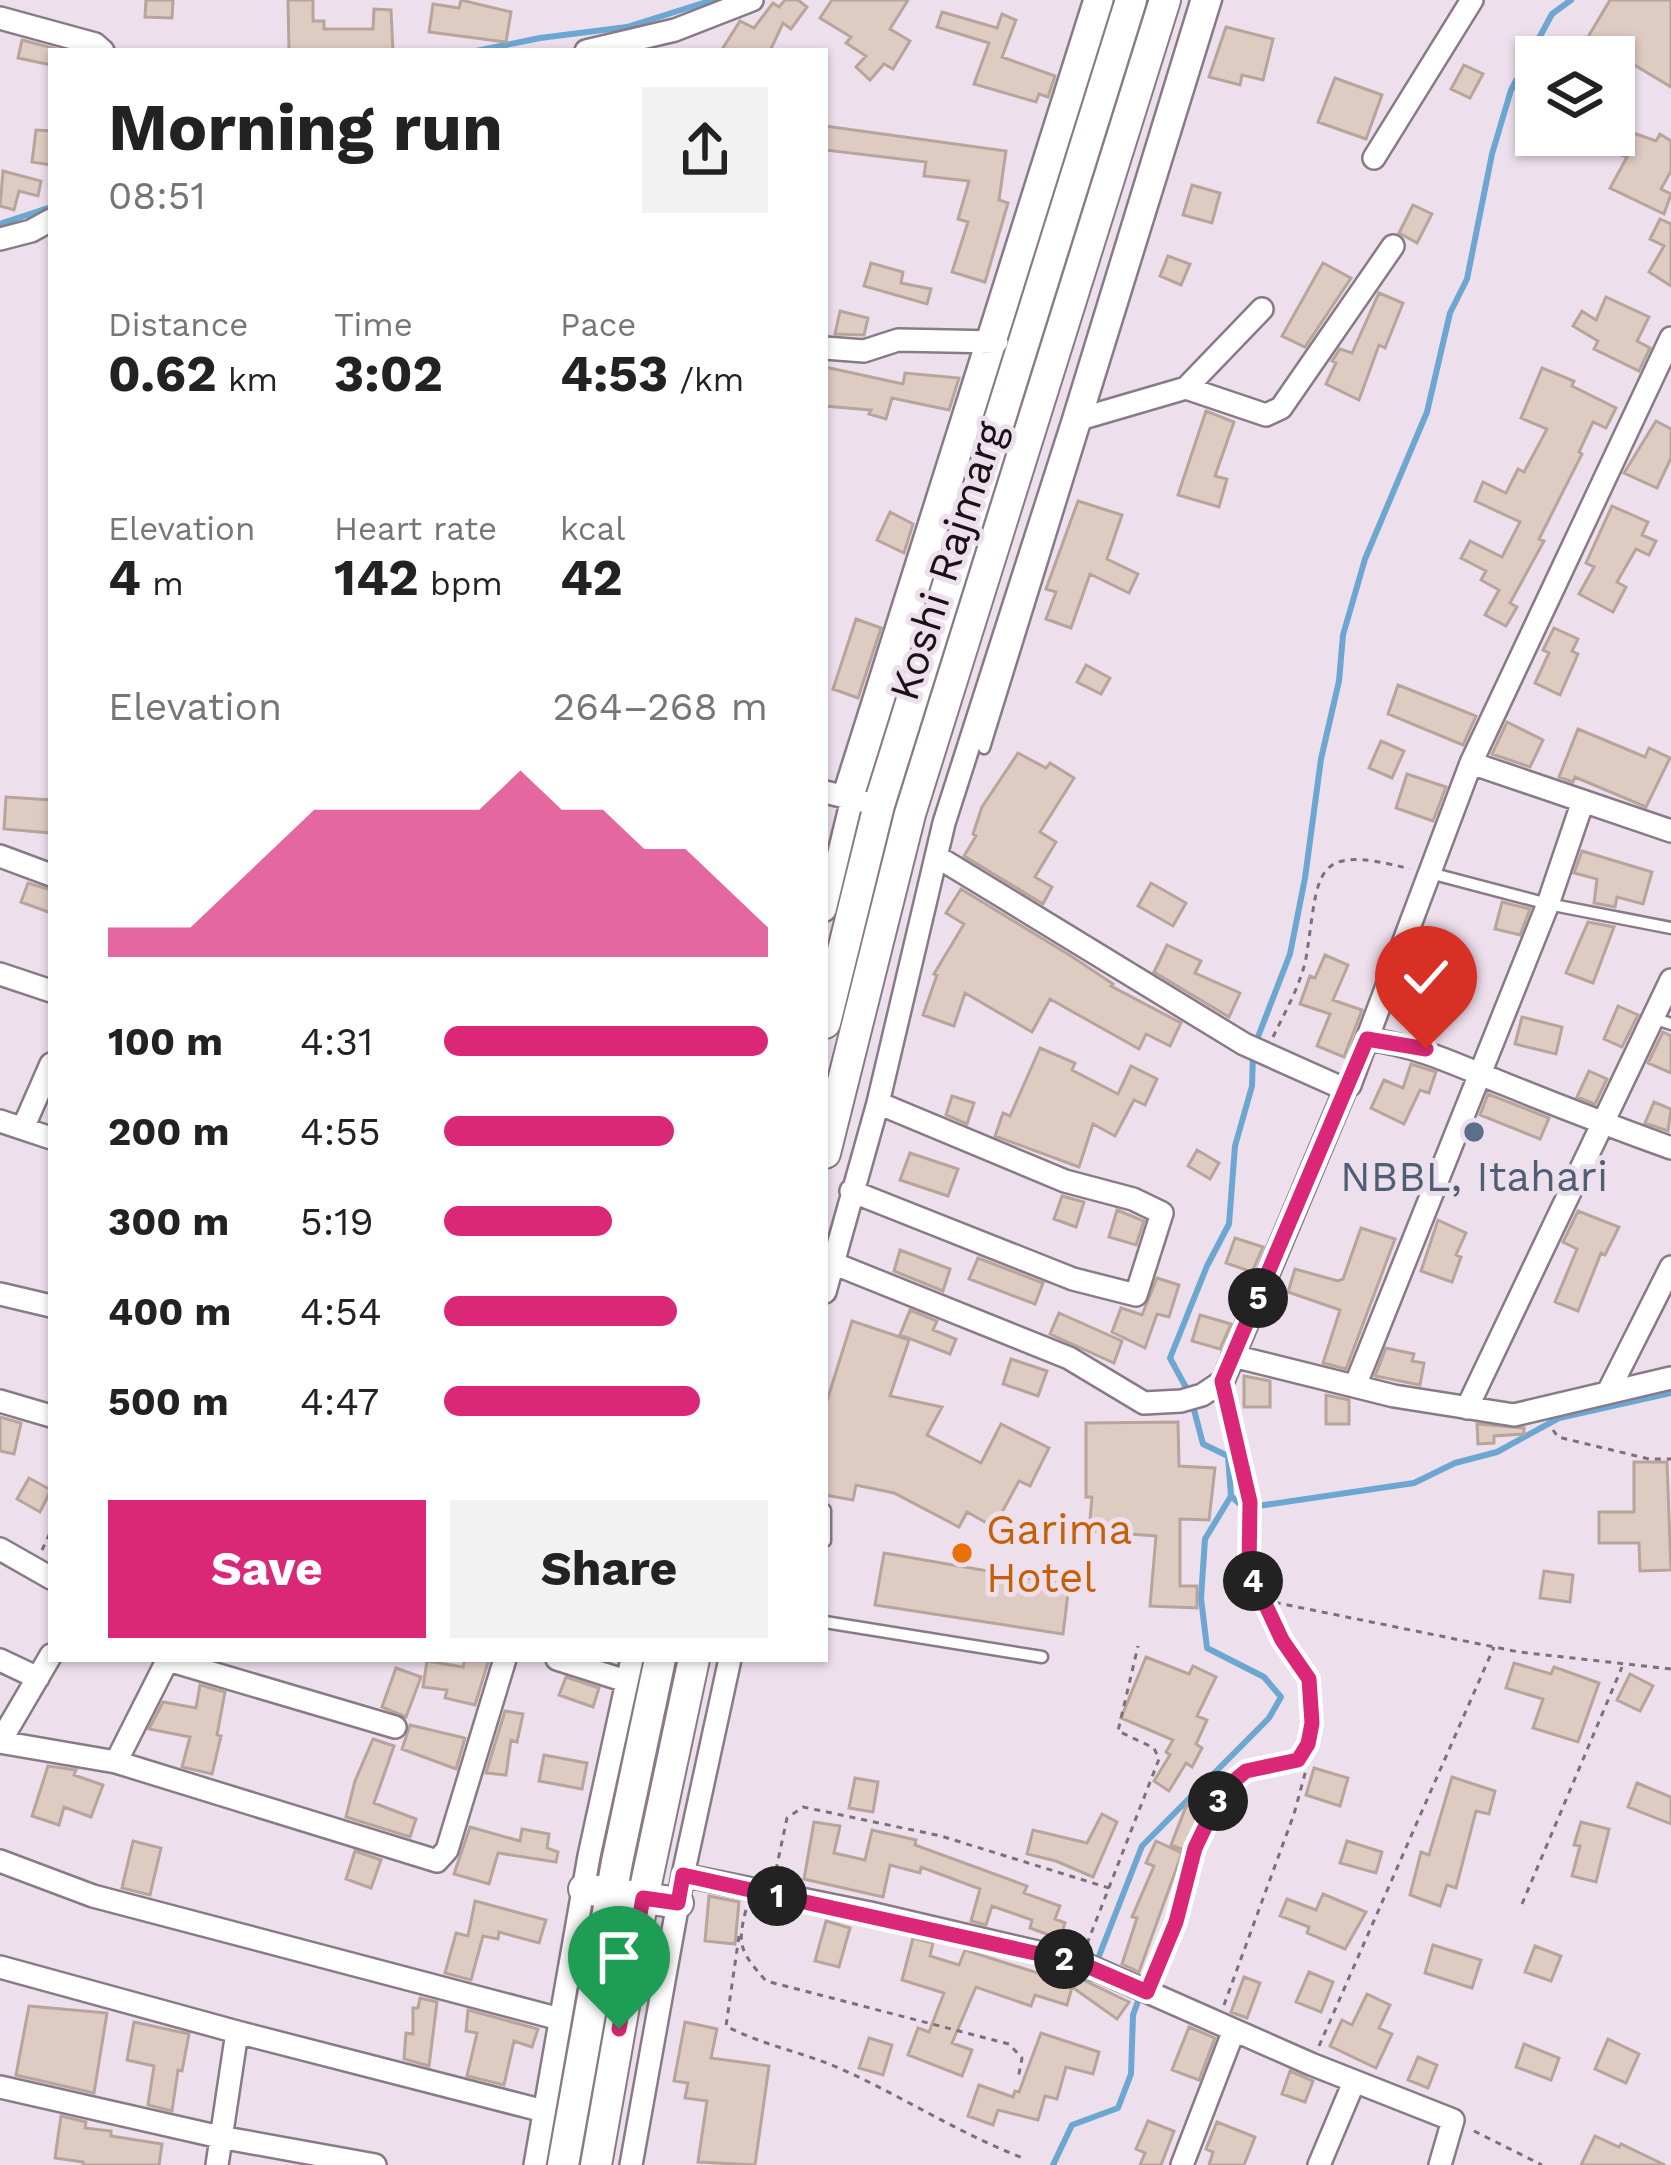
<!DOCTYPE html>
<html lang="en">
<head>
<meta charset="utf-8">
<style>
	:root { --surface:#fff; --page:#f2f2f2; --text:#222; --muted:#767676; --accent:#db2777 }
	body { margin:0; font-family:"Work Sans",sans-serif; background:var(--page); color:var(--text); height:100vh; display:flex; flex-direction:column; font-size:45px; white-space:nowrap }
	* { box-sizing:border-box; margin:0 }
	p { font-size:39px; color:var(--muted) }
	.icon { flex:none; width:66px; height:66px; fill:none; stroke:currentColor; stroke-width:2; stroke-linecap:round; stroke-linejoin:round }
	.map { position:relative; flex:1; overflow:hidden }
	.drawer { position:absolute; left:48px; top:48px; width:780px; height:1614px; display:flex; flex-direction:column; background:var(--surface); border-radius:0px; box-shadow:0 3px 9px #0004 }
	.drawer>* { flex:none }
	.buttons { position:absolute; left:1515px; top:36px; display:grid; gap:24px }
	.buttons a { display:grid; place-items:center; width:120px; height:120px; border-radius:0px; background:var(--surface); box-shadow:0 3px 9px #0004; font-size:60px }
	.pin { position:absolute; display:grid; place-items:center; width:102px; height:102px; color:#fff; margin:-123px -51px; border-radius:50% 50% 50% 0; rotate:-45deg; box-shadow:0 0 12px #0007 }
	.pin .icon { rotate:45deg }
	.km { position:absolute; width:60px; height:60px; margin:-30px; border-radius:50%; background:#222; color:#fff; font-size:33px; line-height:60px; text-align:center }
	.round { display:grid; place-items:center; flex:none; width:126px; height:126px; border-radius:0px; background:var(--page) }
	.head { display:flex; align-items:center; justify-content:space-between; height:204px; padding:0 60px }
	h1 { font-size:66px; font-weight:700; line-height:90px }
	.stats { display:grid; grid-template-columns:repeat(3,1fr); gap:18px; height:204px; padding:12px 60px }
	.stats div { display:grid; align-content:center }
	.stats b { font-size:51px; font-weight:700 }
	.stats small { font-size:33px; font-weight:400 }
	.stats p { font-size:33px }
	.chart { height:336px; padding:24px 60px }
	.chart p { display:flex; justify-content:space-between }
	.chart svg { width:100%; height:216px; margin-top:12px; fill:var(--accent); opacity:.7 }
	.button { display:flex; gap:24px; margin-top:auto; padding:24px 60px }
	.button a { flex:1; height:138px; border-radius:0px; background:var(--accent); color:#fff; font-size:48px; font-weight:700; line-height:138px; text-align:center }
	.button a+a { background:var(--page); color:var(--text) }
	ul { padding:0 60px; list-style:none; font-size:39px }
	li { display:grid; grid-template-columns:192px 144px 1fr; align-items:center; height:90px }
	li i { height:30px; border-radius:15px; background:var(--accent) }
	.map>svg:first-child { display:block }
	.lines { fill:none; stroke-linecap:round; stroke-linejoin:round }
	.stream { stroke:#6ca7d1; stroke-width:6 }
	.building { fill:#decbc2; stroke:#b7a59c; stroke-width:3 }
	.lane-casing { stroke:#887a86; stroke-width:15 }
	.street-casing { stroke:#887a86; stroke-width:26 }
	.primary-casing { stroke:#887a86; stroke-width:34 }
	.path { stroke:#7b717a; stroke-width:3; stroke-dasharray:6 6; stroke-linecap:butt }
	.lane { stroke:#fff; stroke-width:10 }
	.street { stroke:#fff; stroke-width:21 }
	.primary { stroke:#fff; stroke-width:30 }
	.route-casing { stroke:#fff; stroke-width:24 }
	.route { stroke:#db2777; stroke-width:15 }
	.service-dot { fill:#5c6f8a; stroke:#eedfec; stroke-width:4.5 }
	.food-dot { fill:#e8710a; stroke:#eedfec; stroke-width:4.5 }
	.labels { text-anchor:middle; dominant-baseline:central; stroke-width:10; stroke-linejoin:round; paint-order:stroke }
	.street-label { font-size:42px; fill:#181217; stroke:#eedfec }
	.service-label { font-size:42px; fill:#4e5e75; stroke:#eedfec }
	.food-label { font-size:42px; fill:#c56008; stroke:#eedfec; text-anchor:start }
</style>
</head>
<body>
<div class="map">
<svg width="1671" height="2165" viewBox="0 0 1671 2165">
	<rect width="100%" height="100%" fill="#eedfec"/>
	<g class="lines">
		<path class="stream" d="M476,51L540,38L627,27L713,0
			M0,224L51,207
			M1256,1042L1290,954L1305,878L1321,759L1339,681L1343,635L1365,559L1427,412L1450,313L1467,279L1492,154L1511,90L1552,14L1571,0
			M1189,1393L1170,1358L1207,1266L1229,1224L1235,1146L1252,1086L1253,1054
			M1231,1496L1244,1508L1414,1483L1455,1463L1497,1452L1559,1418L1671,1393
			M1098,1979H1090L1142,1846L1269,1718L1281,1697L1264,1677L1207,1648L1201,1598L1205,1539L1231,1496L1228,1456L1203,1444L1193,1406
			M1053,2165L1072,2125L1118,2108L1131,2074L1133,2015L1140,1996L1137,1994"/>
	</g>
	<path class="building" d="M146,0H173L172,18L145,17Z
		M288,0H313V21H324V29H373L374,9L391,10L393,51H289Z
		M461,0L511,12L506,42L429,32L433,4L459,8Z
		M785,0H798L807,7L791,29L783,23L770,51H721L740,21L754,28L773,3L779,7Z
		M832,0H908L890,29L910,41L893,69L884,64L870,80L856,67L866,56L846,43L851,37L820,18Z
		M1610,0H1671V87L1588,37Z
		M942,12L997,28L1002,14L1016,20L1002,57L1055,76L1048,97L1039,94L1036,102L974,84L989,43L937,27Z
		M1226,27L1273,39L1263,80L1242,75L1240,85L1209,77Z
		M22,40L64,51H51V65L18,58Z
		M1464,65L1483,74L1470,98L1451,89Z
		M1335,78L1382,95L1366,139L1318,122Z
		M825,126L1006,151L999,200L1008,203L985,282L952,272L968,222L958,219L969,181L924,176L926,162L825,150Z
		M1622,129L1656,141L1660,134L1671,141V171L1661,189L1671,194L1664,214L1610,188L1627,157L1613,152Z
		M36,130L51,131V165L32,162Z
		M3,171L41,181L38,196L19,191L14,210L0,206Z
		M1192,185L1220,193L1212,223L1183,215Z
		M1413,205L1432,214L1417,243L1399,233Z
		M1660,219L1671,224V286L1649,272L1664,246L1650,239Z
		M1168,256L1190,264L1181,285L1160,276Z
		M871,263L903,272L901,283L931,289L927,304L864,286Z
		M1323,263L1351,278L1305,347L1282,336Z
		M1379,293L1403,303L1385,348L1379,345L1359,400L1326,384L1336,363L1332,361L1340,349L1352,353Z
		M1606,297L1649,317L1637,341L1650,348L1639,371L1594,349L1598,341L1573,326L1582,311L1596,320Z
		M840,311L868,318L864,335L835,334Z
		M825,367L903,384L905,373L959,378L949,410L892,398L886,419L869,414L871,410L825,406Z
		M1542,368L1574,381L1572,386L1616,408L1606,428L1593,422L1579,452L1582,454L1539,539L1544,541L1510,603L1517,607L1506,626L1485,615L1499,590L1481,580L1486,571L1461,558L1470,541L1502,557L1520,522L1475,501L1483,482L1506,493L1518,469L1524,472L1547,429L1521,418Z
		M1206,411L1234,422L1215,476L1227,479L1219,507L1178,495Z
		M1656,421L1671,429V458L1657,488L1624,473Z
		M1078,501L1122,515L1107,559L1138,574L1129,593L1090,574L1071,628L1046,619L1056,592L1046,589Z
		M1612,506L1648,522L1642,535L1656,541L1649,555L1636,549L1617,582L1626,587L1613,612L1579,594L1594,567L1586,563Z
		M890,512L913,524L904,553L877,540Z
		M856,619L881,628L858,698L833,689Z
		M1554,628L1578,639L1572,651L1578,654L1560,695L1535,683L1549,653L1543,650Z
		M1086,665L1110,678L1101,694L1077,682Z
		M1398,685L1476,716L1463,745L1388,714Z
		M1507,722L1543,740L1530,767L1492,754Z
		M1578,729L1645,757L1649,748L1670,758L1646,807L1575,777L1573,782L1559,777Z
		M1381,741L1404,751L1392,778L1369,768Z
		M1018,753L1046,768L1050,763L1074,778L1040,832L1056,842L1035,877L1052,887L1043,904L964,856L976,836L973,834L982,807Z
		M1407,774L1446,787L1433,821L1396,808Z
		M6,797L51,800V833L4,829Z
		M1582,851L1652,872L1643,904L1617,897L1615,907L1594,903L1597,879L1574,873Z
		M28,883L51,890V913L21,902Z
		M1151,883L1186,903L1173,926L1138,906Z
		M961,889L1071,956L1113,984L1111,986L1181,1023L1170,1046L1146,1034L1139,1049L1050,999L1032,1032L965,993L954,1026L923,1015L937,975L934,974L964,924L946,913Z
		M1502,902L1530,909L1520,935L1495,929Z
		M1588,922L1614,927L1593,983L1566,973Z
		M1167,945L1201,961L1195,973L1240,993L1229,1017L1154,972Z
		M1325,955L1348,965L1333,1000L1362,1010L1344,1057L1317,1046L1330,1014L1300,1004L1310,976L1315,978Z
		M1618,1006L1638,1015L1622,1047L1604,1039Z
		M1522,1017L1562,1027L1556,1054L1515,1044Z
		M1663,1032L1671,1036V1073L1648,1063Z
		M1040,1048L1075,1063L1072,1070L1118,1094L1131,1066L1157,1079L1145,1105L1134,1100L1115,1136L1093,1124L1079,1167L995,1136L1003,1113L1010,1116Z
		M1411,1064L1436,1072L1429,1093L1420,1090L1404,1124L1371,1108L1384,1080L1403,1088Z
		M1589,1071L1607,1079L1595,1104L1577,1097Z
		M1488,1094L1549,1118L1540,1139L1480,1115Z
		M952,1096L974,1103L967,1124L946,1115Z
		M1654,1102L1671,1109L1668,1131L1645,1123Z
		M1197,1150L1219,1163L1210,1179L1188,1166Z
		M910,1153L958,1169L948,1196L900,1180Z
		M1062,1196L1084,1202L1076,1227L1054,1219Z
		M1117,1210L1144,1221L1136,1245L1109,1237Z
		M1578,1211L1619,1227L1605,1255L1601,1253L1578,1311L1555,1302L1577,1249L1563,1242Z
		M1438,1220L1466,1233L1456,1255L1461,1257L1452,1282L1421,1271Z
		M1361,1228L1395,1239L1346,1369L1323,1363L1340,1310L1288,1292L1295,1269L1338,1281L1343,1279Z
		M1235,1238L1263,1247L1252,1272L1226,1263Z
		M900,1250L950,1269L943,1291L894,1271Z
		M978,1258L1043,1283L1035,1304L969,1279Z
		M1157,1278L1179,1285L1169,1317L1157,1314L1145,1348L1112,1332L1121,1308L1142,1315Z
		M910,1310L937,1321L933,1330L956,1339L950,1354L900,1335Z
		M1059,1313L1122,1341L1114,1363L1050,1334Z
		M1200,1315L1231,1324L1220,1349L1192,1341Z
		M852,1321L909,1340L890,1396L942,1407L927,1435L981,1463L1001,1424L1049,1448L1030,1486L1019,1481L994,1527L967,1512L959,1527L894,1493L856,1485L853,1500L825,1495V1407Z
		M1386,1348L1414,1354L1412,1361L1424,1363L1420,1385L1375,1376Z
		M1011,1359L1047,1371L1038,1396L1003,1384Z
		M1244,1376L1270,1381V1407H1244Z
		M1326,1395L1349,1400V1424H1326Z
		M0,1417L21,1423L14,1454L0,1451Z
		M1178,1422L1179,1466L1215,1468L1209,1520L1180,1519V1586H1197V1608L1150,1606L1156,1536L1089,1531L1092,1497H1086V1423Z
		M1477,1424L1524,1428V1434L1494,1436V1443L1478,1444Z
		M1634,1462H1667L1671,1570L1640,1571L1639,1543H1599V1512H1634Z
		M29,1478L51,1490L40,1512L17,1499Z
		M884,1553L1069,1585L1063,1634L875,1605Z
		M1544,1571L1573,1575L1570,1602L1540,1598Z
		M1146,1657L1189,1674L1193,1666L1216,1677L1197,1716L1207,1720L1196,1744L1202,1748L1192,1767L1186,1763L1169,1791L1154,1781L1170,1755L1166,1752L1173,1740L1121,1718Z
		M465,1659H489L475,1705L445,1698L447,1690L423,1687L427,1661L463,1667Z
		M1514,1663L1551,1674L1554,1667L1599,1683L1578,1742L1533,1728L1543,1699L1506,1688Z
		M396,1668L421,1677L406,1717L382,1707Z
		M1630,1674L1653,1686L1640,1711L1617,1700Z
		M566,1677L599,1688L593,1707L559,1695Z
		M200,1685L225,1692L217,1735L221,1736L212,1774L182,1767L190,1737L149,1729L163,1702L196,1708Z
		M505,1711L523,1714L517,1742L511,1740L506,1775L486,1773Z
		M410,1725L465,1738L456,1769L402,1749Z
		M373,1739L394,1746L374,1803L416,1819L410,1837L346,1817L355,1781Z
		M544,1755L587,1763L582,1789L539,1781Z
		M48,1766L76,1770L74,1775L103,1785L91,1817L64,1807L59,1825L32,1816Z
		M1314,1768L1348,1778L1340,1806L1306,1795Z
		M1452,1777L1495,1791L1489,1814L1476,1811L1456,1888L1447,1885L1440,1906L1410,1895L1421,1852L1429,1855Z
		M855,1778L878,1782L873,1812L849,1808Z
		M1637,1783L1671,1797V1824L1628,1807Z
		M1187,1804L1208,1813L1199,1833L1194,1831L1186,1851L1171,1845Z
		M1102,1814L1117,1822L1093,1877L1056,1861L1027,1854L1033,1830L1087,1843Z
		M814,1822L840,1826L834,1853L865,1860L872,1830L916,1840L915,1845L1027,1886L1024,1893L1060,1906L1055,1919L1065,1923L1060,1939L1030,1928L1032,1920L992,1906L986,1925L971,1921L980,1889L921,1867L920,1873L890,1865L883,1897L804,1879Z
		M1581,1822L1609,1829L1596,1882L1572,1876L1580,1846L1574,1845Z
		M470,1827L520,1841L522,1829L549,1834L547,1848L558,1852L556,1862L498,1853L489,1884L454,1874Z
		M133,1841L161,1848L150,1895L122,1888Z
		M1156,1841L1182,1853L1139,1972L1122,1964L1137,1918L1132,1917L1154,1866L1146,1863Z
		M1347,1841L1382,1852L1376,1873L1340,1863Z
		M355,1851L381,1860L371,1888L346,1879Z
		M1323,1894L1366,1912L1345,1949L1307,1933L1309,1927L1280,1916L1287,1899L1316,1910Z
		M709,1896L739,1902L735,1944L705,1941Z
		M475,1901L546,1920L539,1943L499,1932L498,1939L483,1936L471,1980L445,1973L456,1933L468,1936Z
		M826,1921L850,1928L839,1967L815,1961Z
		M913,1938L933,1943L930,1956L959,1965L965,1950L1047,1976V1970L1075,1976L1129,2002L1117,2019L1072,1987L1067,2005L1035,1995L1031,2006L976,1987L952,2043L972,2050L962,2076L908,2055L918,2028L929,2032L944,1993L902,1980Z
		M1433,1945L1481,1960L1472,1988L1425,1973Z
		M1535,1946L1561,1956L1551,1981L1525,1972Z
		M1309,1972L1333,1982L1321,2012L1296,2002Z
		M1244,1977L1260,1983L1247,2018L1231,2012Z
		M1367,1994L1390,2005L1379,2028L1392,2034L1376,2068L1330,2046L1342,2020L1352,2025Z
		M420,1998L437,2002L429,2066L404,2059L406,2033L413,2034V2008H418Z
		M29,2006L107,2013L94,2093L16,2075Z
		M468,2010L538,2029L532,2047L514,2041L504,2085L467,2076L477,2033L466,2031Z
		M134,2022L189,2034L182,2071L178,2070L172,2111L148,2105L154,2066L127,2060Z
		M685,2022L717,2029L711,2058L769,2066L755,2165L698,2162L707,2101L685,2098L688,2083L674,2081Z
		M1189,2027L1215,2038L1199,2080L1172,2070Z
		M1041,2033L1099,2052L1093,2074L1066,2067L1057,2099L1045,2096L1038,2120L998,2110L993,2125L968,2116L979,2085L1013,2097L1015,2091L1019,2092Z
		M869,2038L892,2045L883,2075L859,2068Z
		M1608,2039L1639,2054L1626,2083L1595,2069Z
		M1524,2044L1559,2058L1551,2080L1516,2067Z
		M1418,2057L1437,2065L1428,2088L1408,2080Z
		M1290,2071L1313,2081L1305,2102L1282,2094Z
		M61,2116L86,2122L85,2128L111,2131V2136L162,2144L159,2165H83V2162L55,2158Z
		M1148,2121L1174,2131L1161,2165H1140L1145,2153L1136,2149Z
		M1217,2122L1255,2137L1244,2165H1209L1213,2152L1206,2149Z
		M1595,2136L1619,2147L1621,2144L1665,2165H1581Z"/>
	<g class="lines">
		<g class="lane-casing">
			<path id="lane" d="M984,748L1216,0
				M838,795L1089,0
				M1430,873L1548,904L1671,928
				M1653,1018L1671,1024
				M825,1510V1541
				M825,1622L1042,1657"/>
		</g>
		<g class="street-casing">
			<path id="street" d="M0,18L95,44L103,51
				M586,51L675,30L752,0
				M1374,158L1472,0
				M0,239L31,231L51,220
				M825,348L864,351L898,340L997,342
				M1186,388L1262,309
				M1073,421L1186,388L1266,415L1281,408L1393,246
				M1471,763L1671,831
				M825,792L862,801
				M0,856L51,875
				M936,856L1244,1044L1340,1087L1350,1085L1367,1039C1423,1047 1456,1065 1507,1085C1561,1107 1616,1128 1671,1148
				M825,910L852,799L1102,0
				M0,974L51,991
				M1367,1039L1471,763L1671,338
				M0,1121L51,1138
				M23,1128L51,1064
				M851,1191L1073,1279L1136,1295L1162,1213L1133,1199L1065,1181L878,1103
				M825,1260L1069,1358L1144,1403L1181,1401L1202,1395L1223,1381L1346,1088
				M825,1292L878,1103L944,823L1073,421L1202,0
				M0,1294L51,1306
				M1233,1356L1394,1396L1514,1415L1671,1378
				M1355,1386L1548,904L1583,801
				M1608,1392L1671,1267
				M0,1401L51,1416
				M1467,1408L1671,980
				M0,1549L51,1578
				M557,1659L626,1681
				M0,1660L38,1678
				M168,1660L395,1727
				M0,1742L116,1762L437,1861L447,1850L505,1659
				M0,1742L51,1655
				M116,1762L168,1659
				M0,1861L93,1896L560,2019
				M683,1875L870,1913L1080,1962L1311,2064L1453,2120L1440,2165
				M0,1967L237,2032L217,2165
				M237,2032L544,2111
				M0,2087L220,2137L375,2165
				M535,2165L589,1856L632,1659
				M631,2165L683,1875L730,1659
				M1182,2165L1234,2030
				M1319,2165L1354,2082"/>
		</g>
		<g class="primary-casing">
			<path id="primary" d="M825,1023L879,805L1131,0
				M825,1153L910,814L1165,0
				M584,1889L678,1903
				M563,2165L617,1862L660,1659
				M596,2165L643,1898L694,1659"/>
		</g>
		<path class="path" d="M1273,1037C1285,1012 1301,984 1306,958C1320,873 1309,842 1410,869
			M1553,1430L1558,1437L1649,1459H1671
			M42,1550L51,1531
			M1263,1600L1519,1652L1671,1669
			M776,1870L787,1818L803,1807L941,1836L1109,1888
			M1522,1904L1622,1667
			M746,1910C736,1947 742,1953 766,1981L1009,2044L1022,2058L1018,2079
			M739,1936L726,2026C762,2045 802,2052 839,2068C902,2096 958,2133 1023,2158
			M1087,1944L1159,1759L1154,1748L1118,1731L1138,1646
			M1155,1973L1176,1921L1195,1848L1223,1790L1246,1771L1298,1760L1307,1745
			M1224,2005L1294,1814L1306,1770L1313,1700L1309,1679L1282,1640L1249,1569L1250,1502L1228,1400
			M1319,2046L1494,1647
			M1474,2131L1542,2165"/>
		<use href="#lane" class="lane"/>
		<use href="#street" class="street"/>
		<use href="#primary" class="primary"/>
	</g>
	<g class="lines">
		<g class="route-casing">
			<path id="route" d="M619,2029L643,1898L678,1903L683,1875L1080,1963L1147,1992L1176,1922L1195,1848L1223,1790L1246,1771L1298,1760L1308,1744L1312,1723L1309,1679L1282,1640L1249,1569L1250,1502L1222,1381L1367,1039L1426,1049"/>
		</g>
		<use href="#route" class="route"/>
	</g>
	<circle class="service-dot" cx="1474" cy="1132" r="12"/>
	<circle class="food-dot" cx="962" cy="1553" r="12"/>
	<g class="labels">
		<g class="street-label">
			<text transform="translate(947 561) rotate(-72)">Koshi Rajmarg</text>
		</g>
		<g class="service-label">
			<text x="1474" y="1176">NBBL, Itahari</text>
		</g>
		<g class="food-label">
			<text x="986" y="1529">Garima<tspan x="986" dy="48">Hotel</tspan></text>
		</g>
	</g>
</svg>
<div class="buttons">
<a><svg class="icon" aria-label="layers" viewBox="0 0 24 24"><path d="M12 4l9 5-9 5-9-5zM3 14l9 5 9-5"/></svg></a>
</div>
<div class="pin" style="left:619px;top:2029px;background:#1e9e55"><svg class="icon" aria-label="arrive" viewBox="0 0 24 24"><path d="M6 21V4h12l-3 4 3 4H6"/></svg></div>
<div class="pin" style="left:1426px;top:1049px;background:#d93025"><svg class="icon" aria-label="check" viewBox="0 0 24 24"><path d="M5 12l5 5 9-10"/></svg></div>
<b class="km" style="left:777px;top:1896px">1</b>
<b class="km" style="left:1064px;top:1959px">2</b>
<b class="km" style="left:1218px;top:1801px">3</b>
<b class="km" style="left:1253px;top:1581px">4</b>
<b class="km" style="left:1258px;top:1298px">5</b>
<section class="drawer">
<div class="head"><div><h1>Morning run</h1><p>08:51</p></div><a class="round"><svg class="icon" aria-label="share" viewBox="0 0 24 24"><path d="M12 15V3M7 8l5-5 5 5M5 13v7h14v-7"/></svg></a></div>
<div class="stats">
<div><p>Distance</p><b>0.62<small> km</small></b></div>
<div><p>Time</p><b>3:02</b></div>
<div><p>Pace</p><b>4:53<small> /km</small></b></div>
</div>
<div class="stats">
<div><p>Elevation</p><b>4<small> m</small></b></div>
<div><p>Heart rate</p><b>142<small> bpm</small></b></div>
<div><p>kcal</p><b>42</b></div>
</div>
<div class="chart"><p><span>Elevation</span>264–268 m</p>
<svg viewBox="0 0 160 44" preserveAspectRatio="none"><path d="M0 44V38L10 38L20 38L30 30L40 22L50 14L60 14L70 14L80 14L90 14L100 6L110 14L120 14L130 22L140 22L150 30L160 38V44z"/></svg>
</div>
<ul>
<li><b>100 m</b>4:31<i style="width:100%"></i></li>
<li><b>200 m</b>4:55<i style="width:71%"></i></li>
<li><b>300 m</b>5:19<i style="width:52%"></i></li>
<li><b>400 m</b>4:54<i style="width:72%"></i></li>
<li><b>500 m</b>4:47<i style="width:79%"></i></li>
</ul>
<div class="button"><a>Save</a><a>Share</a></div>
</section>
</div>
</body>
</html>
